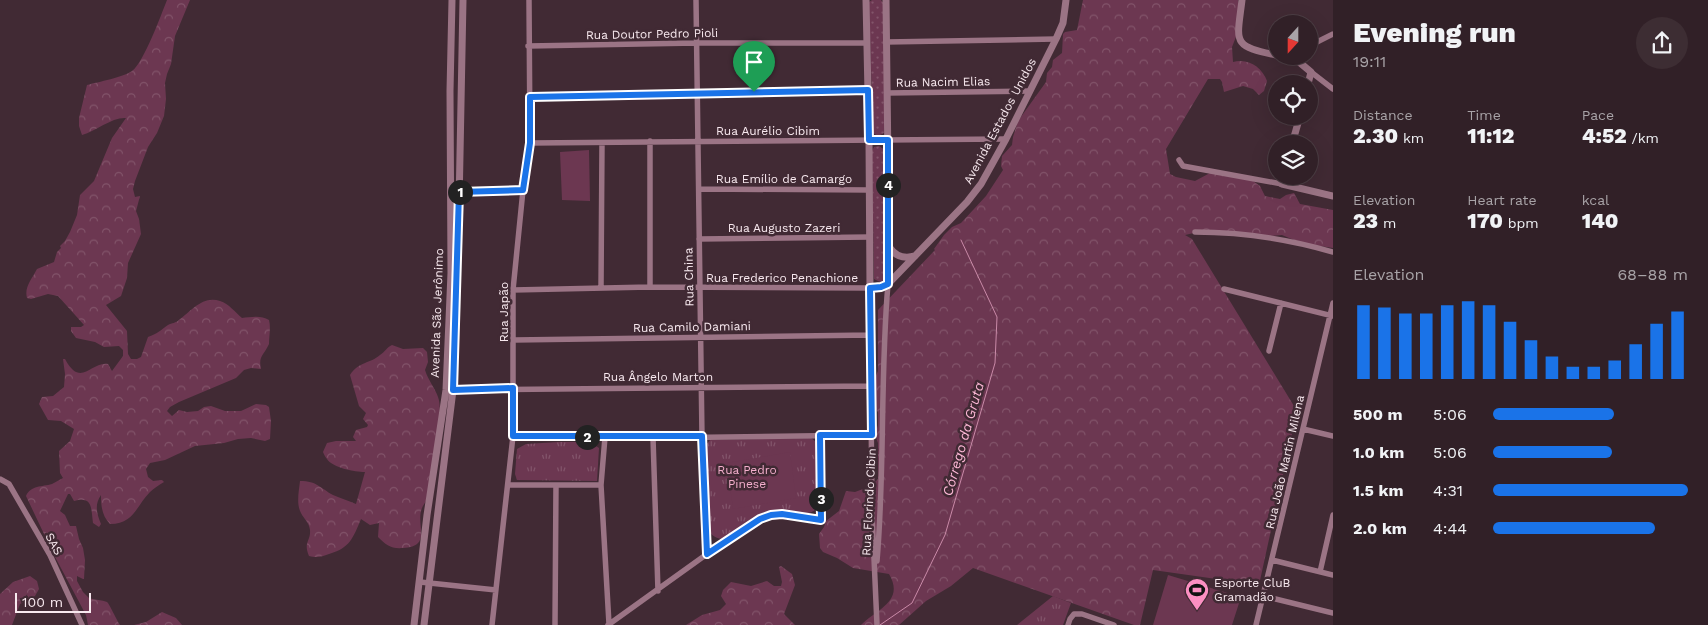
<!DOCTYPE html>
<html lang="en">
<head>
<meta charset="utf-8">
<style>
	:root { --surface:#312027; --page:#3d2d33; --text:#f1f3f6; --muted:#a8a3a7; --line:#4c3e44; --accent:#1a73e8 }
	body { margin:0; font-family:"Work Sans",sans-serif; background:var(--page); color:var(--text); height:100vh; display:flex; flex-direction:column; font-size:19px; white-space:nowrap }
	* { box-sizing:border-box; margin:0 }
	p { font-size:16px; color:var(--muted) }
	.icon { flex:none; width:28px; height:28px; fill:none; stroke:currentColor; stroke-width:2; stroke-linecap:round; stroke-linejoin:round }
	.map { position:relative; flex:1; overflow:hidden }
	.details { display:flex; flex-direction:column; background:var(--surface); width:375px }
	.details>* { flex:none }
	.needle { width:32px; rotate:201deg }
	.buttons { position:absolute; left:1268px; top:15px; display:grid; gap:10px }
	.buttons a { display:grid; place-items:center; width:50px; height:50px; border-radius:50%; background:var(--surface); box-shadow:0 5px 20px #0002,0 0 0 1px var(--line); font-size:25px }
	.scale { position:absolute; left:15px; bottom:12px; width:76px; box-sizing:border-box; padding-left:5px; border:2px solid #f8e9ef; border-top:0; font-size:14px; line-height:18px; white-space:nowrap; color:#f8e9ef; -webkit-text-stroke:4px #412a34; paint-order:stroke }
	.pin { position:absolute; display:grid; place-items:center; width:42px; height:42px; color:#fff; margin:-51px -21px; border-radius:50% 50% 50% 0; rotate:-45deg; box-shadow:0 0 5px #0007 }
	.pin .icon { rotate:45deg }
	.km { position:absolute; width:25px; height:25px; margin:-12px; border-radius:50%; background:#222; color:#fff; font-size:14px; line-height:25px; text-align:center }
	.round { display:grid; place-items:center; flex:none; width:52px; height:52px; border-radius:26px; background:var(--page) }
	.summary { display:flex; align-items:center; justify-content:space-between; height:85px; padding:0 20px }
	h1 { font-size:28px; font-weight:800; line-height:38px }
	.metrics { display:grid; grid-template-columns:repeat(3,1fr); gap:8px; height:85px; padding:5px 20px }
	.metrics div { display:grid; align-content:center }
	.metrics b { font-size:21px; font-weight:800 }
	.metrics small { font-size:14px; font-weight:400 }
	.metrics p { font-size:14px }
	.chart { height:140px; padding:10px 20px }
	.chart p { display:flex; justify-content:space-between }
	.chart svg { width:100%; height:90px; margin-top:5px; stroke:var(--accent); stroke-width:6 }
	ul { padding:0 20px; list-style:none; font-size:16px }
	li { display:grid; grid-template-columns:80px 60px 1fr; align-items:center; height:38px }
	li i { height:12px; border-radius:6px; background:var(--accent) }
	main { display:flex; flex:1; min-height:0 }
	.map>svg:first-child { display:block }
	.grass { fill:url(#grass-dots) }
	.forest { fill:url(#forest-crowns) }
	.park { fill:url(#park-tufts) }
	.pitch { fill:#6c3751 }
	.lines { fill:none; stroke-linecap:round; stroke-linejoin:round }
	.stream { stroke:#ca8aa8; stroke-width:1 }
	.minor { stroke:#9b7485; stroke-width:5.5 }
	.tertiary { stroke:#9b7485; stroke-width:7 }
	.route-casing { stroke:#fff; stroke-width:10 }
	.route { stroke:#1a73e8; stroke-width:6 }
	.labels { text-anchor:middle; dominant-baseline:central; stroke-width:5; stroke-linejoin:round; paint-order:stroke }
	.street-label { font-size:12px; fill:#f8e9ef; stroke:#412a34 }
	.park-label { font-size:12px; fill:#f4afcd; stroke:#412a34 }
	.poi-label { font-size:12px; fill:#f8e9ef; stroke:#412a34; text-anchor:start }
	.water-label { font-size:14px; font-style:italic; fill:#fcb7d5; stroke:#412a34 }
</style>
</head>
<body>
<main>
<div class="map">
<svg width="1333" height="625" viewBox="0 0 1333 625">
	<defs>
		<pattern id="grass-dots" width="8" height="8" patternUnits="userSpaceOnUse" patternTransform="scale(1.25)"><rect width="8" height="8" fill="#6c3751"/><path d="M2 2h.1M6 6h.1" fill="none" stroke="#82546a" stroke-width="1.8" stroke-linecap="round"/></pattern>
		<pattern id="forest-crowns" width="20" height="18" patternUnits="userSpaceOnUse" patternTransform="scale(1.25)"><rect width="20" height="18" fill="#6c3751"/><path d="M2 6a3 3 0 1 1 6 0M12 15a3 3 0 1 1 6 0" fill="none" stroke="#82546a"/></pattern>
		<pattern id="park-tufts" width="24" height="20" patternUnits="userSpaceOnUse" patternTransform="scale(1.25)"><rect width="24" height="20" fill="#6c3751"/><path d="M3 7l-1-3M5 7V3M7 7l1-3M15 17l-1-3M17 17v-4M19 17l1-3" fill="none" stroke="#82546a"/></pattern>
	</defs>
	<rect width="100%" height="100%" fill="#412a34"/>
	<path class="grass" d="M872,0H881L884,4V133L878,136L873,133L869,2Z
		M879,146L885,150L888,276L885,280L880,282L874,279L872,151L874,147Z"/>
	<path class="forest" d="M167,0H190L175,36L171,64L167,74L165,83L166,99L164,116L157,133L148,147L135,181L133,189L135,197L140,196L136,211L139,219L141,234L128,263L127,278L121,296L106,305L127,331L128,354L131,359H137L141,357L148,337C157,334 161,330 168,325C172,323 176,323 179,320C191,311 203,295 220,301C229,304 235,312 242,318C251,317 261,315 269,320C271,328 269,336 269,344C264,355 258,356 261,369L251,368L244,370L236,378L179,402L170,407L167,411L172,416L179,410L187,412L198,411L204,407L211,406L225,411H241L256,404L266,405L269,407L271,421L270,439L265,441L251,438L238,439L224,443L195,446L165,460L150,463L146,469L148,477L153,481L162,480L164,482C159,485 154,488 150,492C136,506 134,524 110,524C102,516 101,506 101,495C94,505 97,514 101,524L99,527L93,523C91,508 93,496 74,501L70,494H68L60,511L65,515L70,526H76L79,539L83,548L85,560L84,579H83L77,576V581L83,592L89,598C95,600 102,600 107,602C109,603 117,621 120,625H88L86,615L54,555L26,496C31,485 42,487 52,484C56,482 59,480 63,478L60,473L59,451L70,441L74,429L61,421L48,420L39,404L42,397L53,396L64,387L65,374L63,359H65C81,389 91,361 108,364L112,371L123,356V350L119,346L104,347L95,342L76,338L71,331V327H81L84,325L58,296L48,294L31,299L27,298C24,287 32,279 37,269L54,262L57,252L61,248L60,246L65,241L70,232L77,215L80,195L94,181L112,138L126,118C112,117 96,131 82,135L79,126V118L87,85C98,82 124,77 132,71C144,62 161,15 167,0Z
		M1083,0H1238L1239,29L1232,47L1233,62C1248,58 1262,67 1267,81L1264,91L1259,95L1253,89L1243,86L1224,92L1222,82L1220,79H1208L1166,149L1170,174L1176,177L1195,181L1210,173L1249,178L1260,186L1265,196L1280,199L1286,195L1294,193L1300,204L1333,210V248L1301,243L1282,235L1269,236L1198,232L1185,235L1192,239L1297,411L1259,585L1153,570L1140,625H1134L973,568L951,586L926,601L899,625H861C877,609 905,601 889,574L853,568L837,558L823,552L820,548L819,534L824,527L826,521L839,511L846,491L855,492L871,486L878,479V443L875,435L878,425V412L874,406L873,391L874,380L878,371V310L935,250L934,249L944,235L952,227L961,223L986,196L1003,170L1001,166L1002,156L1012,145L1013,137L1018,121L1046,82L1047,73L1052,67L1053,60L1062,53L1063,34L1065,32L1077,30Z
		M392,345L403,349L423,348L427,352L428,362L425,370C428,380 435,388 438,397C445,415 430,480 426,501C425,503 423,505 422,508C415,524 433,547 403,548C391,549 386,545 378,537L379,523L370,525L361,519C353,538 350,548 329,554C321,557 317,558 309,556C303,542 311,541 310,530C309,522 304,519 301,513C296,504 299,491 300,481C317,481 320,488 333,495C340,498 349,501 356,504L365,472C355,472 333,468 327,459C325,457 324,454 323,452L327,443L336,441H356L353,437L356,430L367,427L368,425L363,419L366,413L359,406L350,375C359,361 370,364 380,355C385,352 387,347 392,345Z
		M781,566L792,574L795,585L784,614L795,625H686L702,615L720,610L726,604L721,596L723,590L731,582L751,586L767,581L774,586H781L782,582L779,567Z
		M30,576L37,581L39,589L35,596L20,604L12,625H0V594L13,582Z
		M162,612L176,618L182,625H134L146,622Z"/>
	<path class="park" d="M811,438L816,442L817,449L816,509C807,519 790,508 775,510C756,511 739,528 724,539C717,539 712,536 708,530L706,445L710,440Z
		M559,442H590L599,448L597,481L517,480L515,474L517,449L526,444Z
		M1053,596L1071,603L1063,625H1017Z"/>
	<path class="pitch" d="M589,150L590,201L562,200L560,152Z
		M790,452L796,498L733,509L727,463Z
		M1168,575L1241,597L1232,625H1153Z"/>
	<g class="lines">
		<path class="stream" d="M880,625L912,603L945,535L995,363L997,317L961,240"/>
		<path class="minor" d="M696,0L702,437L707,554
			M886,42L1056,39
			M528,46L697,43H866
			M1309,46L1333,34
			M1311,72L1333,89
			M887,93L1030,91
			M530,97L868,90
			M530,143L1006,139
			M1179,160L1183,166L1282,184
			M699,189L869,190
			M450,192L523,190
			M1195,232C1242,232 1288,239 1333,252
			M699,239L870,237
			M650,287V141
			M601,288L602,143
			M1224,289L1333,316
			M513,290L650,287L870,288L872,513L877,625
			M514,340L871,335
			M1269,351L1281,303
			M451,390L871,386
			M1303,429L1333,436
			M513,436L653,438L872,435
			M605,437L601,485L609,624
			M653,438L658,591
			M0,479L9,484L50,555L82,625
			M508,485H601
			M1272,560L1333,575
			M877,561C885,469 880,376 888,284
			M1320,572L1333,515
			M420,582L496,590
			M1263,596L1333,613
			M492,625L513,436V290L523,190L530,143L529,0
			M555,625L556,485
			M608,625L707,554L760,519L771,515L782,514L821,520L820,435
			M1068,625L1070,619L1074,614H1082L1114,625
			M1256,625L1333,303"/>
		<path class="tertiary" d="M866,0L869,140L870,288L881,287L888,284L967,202L981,184L1006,139L1056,39L1063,23L1066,0
			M886,0L889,247L888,284
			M1242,0C1237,42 1231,46 1276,55
			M1283,56L1299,62L1311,72L1308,84
			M1292,144L1300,116
			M1284,176L1282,184L1333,196
			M890,248C896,257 904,259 915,256
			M414,625L427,515L446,390L451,273L450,91L452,0
			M424,625L453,390L459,206L463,0"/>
	</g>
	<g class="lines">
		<g class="route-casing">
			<path id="route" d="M868,90L869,140H888V284L881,287L870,288L872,435H820L821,520L782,514L771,515L760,519L707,554L702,436H513V388L453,390L459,192L523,190L530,143V97Z"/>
		</g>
		<use href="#route" class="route"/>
	</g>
	<defs>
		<g id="stadium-pin" transform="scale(1.25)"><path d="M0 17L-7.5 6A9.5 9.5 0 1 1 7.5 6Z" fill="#fc8fc2" stroke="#412a34"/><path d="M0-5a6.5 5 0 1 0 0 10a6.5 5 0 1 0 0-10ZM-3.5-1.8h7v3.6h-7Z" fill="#111"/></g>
	</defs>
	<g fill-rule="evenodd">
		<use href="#stadium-pin" x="1197" y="590"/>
	</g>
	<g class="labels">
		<g class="street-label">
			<text transform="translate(652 34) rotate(-1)">Rua Doutor Pedro Pioli</text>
			<text transform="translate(943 82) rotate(-1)">Rua Nacim Elias</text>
			<text transform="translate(1000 121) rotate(-62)">Avenida Estados Unidos</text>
			<text x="768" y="131">Rua Aurélio Cibim</text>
			<text x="784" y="179">Rua Emílio de Camargo</text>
			<text x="784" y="228">Rua Augusto Zazeri</text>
			<text transform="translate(689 277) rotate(-91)">Rua China</text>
			<text x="782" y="278">Rua Frederico Penachione</text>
			<text transform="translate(504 312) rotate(-90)">Rua Japão</text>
			<text transform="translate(437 313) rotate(-88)">Avenida São Jerônimo</text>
			<text transform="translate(692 327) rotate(-1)">Rua Camilo Damiani</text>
			<text x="658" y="377">Rua Ângelo Marton</text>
			<text transform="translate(1285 462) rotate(-77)">Rua João Martin Milena</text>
			<text transform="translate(869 502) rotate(-87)">Rua Florindo Cibin</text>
			<text transform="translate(54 544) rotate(62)">SAS</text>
		</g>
		<g class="park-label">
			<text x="747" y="470">Rua Pedro<tspan x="747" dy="14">Pinese</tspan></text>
		</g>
		<g class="poi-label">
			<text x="1214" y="583">Esporte CluB<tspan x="1214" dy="14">Gramadão</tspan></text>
		</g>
		<g class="water-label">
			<text transform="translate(963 439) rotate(-74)">Córrego da Gruta</text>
		</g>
	</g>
</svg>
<div class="buttons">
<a><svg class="needle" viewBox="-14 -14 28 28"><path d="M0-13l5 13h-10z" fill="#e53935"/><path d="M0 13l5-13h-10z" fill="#a8a3a7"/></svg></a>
<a><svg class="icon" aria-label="locate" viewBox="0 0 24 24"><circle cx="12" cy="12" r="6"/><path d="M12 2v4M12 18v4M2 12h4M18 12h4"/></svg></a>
<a><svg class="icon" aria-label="layers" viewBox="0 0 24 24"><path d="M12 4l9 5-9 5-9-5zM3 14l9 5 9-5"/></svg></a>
</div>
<div class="scale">100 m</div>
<div class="pin" style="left:754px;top:92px;background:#1e9e55"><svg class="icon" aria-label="arrive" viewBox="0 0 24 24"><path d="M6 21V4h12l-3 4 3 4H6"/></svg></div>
<b class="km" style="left:460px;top:192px">1</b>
<b class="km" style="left:587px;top:437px">2</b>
<b class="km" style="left:821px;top:499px">3</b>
<b class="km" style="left:888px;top:185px">4</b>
</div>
<section class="details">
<div class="summary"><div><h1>Evening run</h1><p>19:11</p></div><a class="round"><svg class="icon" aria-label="share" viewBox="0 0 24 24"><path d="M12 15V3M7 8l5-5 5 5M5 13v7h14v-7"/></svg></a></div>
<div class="metrics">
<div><p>Distance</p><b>2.30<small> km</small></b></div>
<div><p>Time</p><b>11:12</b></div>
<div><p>Pace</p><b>4:52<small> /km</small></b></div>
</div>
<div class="metrics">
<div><p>Elevation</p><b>23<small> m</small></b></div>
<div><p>Heart rate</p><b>170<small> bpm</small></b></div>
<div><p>kcal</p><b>140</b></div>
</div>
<div class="chart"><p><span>Elevation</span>68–88 m</p>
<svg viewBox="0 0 160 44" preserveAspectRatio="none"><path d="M5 44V8M15 44V9M25 44V12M35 44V12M45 44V8M55 44V6M65 44V8M75 44V16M85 44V25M95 44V33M105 44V38M115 44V38M125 44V35M135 44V27M145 44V17M155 44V11"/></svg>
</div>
<ul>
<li><b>500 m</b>5:06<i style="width:62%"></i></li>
<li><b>1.0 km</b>5:06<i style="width:61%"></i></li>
<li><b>1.5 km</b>4:31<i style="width:100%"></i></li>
<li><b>2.0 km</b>4:44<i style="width:83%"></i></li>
</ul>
</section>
</main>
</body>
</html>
